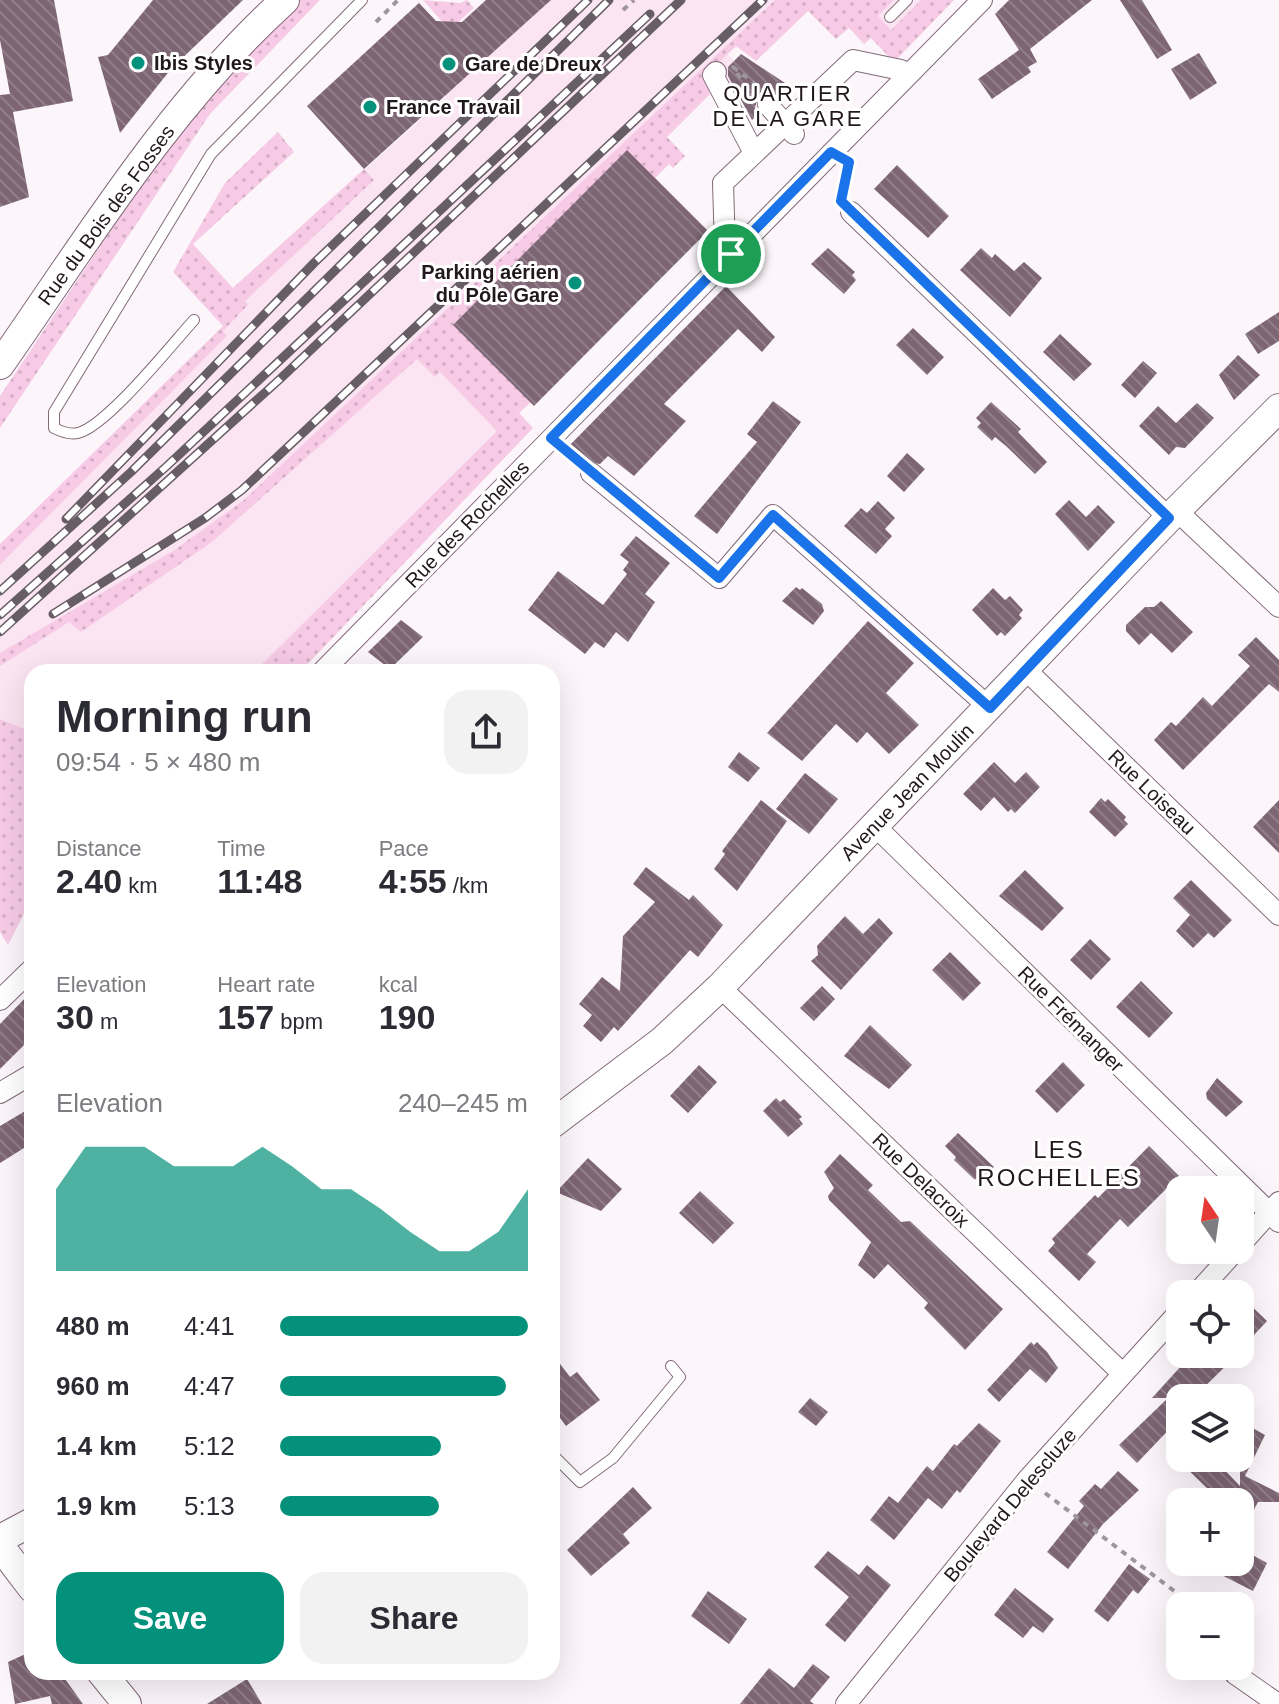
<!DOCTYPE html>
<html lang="en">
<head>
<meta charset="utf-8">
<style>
	:root { --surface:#fff; --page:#f2f2f3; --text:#2b2b33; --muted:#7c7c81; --accent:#04917b }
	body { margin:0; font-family:Helvetica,sans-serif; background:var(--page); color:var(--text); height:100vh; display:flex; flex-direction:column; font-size:30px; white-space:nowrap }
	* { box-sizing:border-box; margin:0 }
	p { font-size:26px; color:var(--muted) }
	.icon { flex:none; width:44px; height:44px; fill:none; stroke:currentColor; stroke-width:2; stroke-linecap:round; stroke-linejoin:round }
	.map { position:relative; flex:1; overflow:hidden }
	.details { position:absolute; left:24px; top:664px; width:536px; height:1016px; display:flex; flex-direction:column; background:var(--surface); border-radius:24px; box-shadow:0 8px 32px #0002 }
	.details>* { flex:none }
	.needle { width:52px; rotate:347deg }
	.tools { position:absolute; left:1166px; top:1176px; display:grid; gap:16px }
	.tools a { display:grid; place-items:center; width:88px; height:88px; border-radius:16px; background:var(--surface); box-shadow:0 8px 32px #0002; font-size:40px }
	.pin { position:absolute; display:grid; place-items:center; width:68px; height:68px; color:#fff; margin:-34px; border:4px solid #fff; border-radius:50%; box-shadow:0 2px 8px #0007 }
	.round { display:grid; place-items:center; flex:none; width:84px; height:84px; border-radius:24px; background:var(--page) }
	.headline { display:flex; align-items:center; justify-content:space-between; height:136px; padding:0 32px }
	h1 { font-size:44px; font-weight:600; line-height:60px }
	.stats { display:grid; grid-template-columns:repeat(3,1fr); gap:12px; height:136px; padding:8px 32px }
	.stats div { display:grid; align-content:center }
	.stats b { font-size:34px; font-weight:600 }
	.stats small { font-size:22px; font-weight:400 }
	.stats p { font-size:22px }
	.chart { height:224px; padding:16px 32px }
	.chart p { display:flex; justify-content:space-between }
	.chart svg { width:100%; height:144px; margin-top:8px; fill:var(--accent); opacity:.7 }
	.button { display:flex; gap:16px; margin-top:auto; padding:16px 32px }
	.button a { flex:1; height:92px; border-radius:24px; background:var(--accent); color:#fff; font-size:32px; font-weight:600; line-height:92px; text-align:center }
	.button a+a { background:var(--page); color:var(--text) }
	ul { padding:0 32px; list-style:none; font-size:26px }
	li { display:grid; grid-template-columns:128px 96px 1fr; align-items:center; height:60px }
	li i { height:20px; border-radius:10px; background:var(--accent) }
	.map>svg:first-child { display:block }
	.built { fill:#fbe5f2 }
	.grass { fill:url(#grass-dots) }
	.building { fill:url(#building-back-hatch) }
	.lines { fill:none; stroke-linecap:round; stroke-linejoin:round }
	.lane-casing { stroke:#836a79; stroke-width:12 }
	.street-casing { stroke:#836a79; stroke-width:22 }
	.secondary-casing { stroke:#836a79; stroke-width:30 }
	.path { stroke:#9e969b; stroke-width:4; stroke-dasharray:6 6; stroke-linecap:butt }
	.lane { stroke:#fff; stroke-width:10 }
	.street { stroke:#fff; stroke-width:20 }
	.secondary { stroke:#fff; stroke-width:28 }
	.rail-casing { stroke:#665e64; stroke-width:9 }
	.rail { stroke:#fff; stroke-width:6; stroke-dasharray:18; stroke-linecap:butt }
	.route-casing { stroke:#fff; stroke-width:16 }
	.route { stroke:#1a73e8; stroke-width:10 }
	.poi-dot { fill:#04917b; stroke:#fff; stroke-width:3 }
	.labels { text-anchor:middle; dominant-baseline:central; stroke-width:6; stroke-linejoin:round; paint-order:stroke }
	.poi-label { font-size:20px; font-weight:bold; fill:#21181e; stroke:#fff; text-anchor:start }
	.street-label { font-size:20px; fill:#21181e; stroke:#fff }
	.neighbourhood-label { font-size:22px; letter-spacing:2px; fill:#21181e; stroke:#fff }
	.quarter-label { font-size:24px; letter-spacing:2px; fill:#21181e; stroke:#fff }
</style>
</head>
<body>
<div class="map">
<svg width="1279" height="1704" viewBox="0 0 1279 1704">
	<defs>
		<pattern id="grass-dots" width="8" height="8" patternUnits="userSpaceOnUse" patternTransform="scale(2)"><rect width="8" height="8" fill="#f7cbe6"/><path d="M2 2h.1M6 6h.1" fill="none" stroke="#d3aec5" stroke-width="1.8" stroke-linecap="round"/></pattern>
		<pattern id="building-back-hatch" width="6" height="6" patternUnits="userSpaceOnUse" patternTransform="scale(2)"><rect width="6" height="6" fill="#7d6574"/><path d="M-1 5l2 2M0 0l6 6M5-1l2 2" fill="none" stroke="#907e8a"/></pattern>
	</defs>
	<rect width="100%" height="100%" fill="#fcf6fa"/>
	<path class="built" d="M486,0H954L894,62L871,38L864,44L849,28L836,39L808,11L756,61L736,46L728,54L734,61L775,85L749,110L719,75L727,68L720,61L704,77L710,94L667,137L685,156L673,168L669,164L655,178L628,151L454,325L531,402L519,413L533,428L300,672H32V732L0,719V565L227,336L223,331L233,288L446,97L387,32L419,3L436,22L456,27Z"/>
	<path class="grass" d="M298,0H320L210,114L0,428V396L145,179L198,108Z
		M423,0L460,3L467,0L474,8L457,23L446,26Z
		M775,0H894L878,16L891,30L921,0H954L894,62L871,38L864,44L849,28L836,39L808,11L756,61L736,46L704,77L710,94L667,137L685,156L673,168L669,164L655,178L628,151L454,325L531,402L519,413L533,428L300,672H254L497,431L440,372L435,377L417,359L212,542L81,632L69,622L0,666V653L173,551L244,500Z
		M278,132L294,152L193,244L233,288L364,169L374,180L245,301L248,305L223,331L227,336L0,565V544L223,326L173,272L225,183Z
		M0,719L32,732V898L8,945L0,932Z"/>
	<path class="building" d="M0,0H54L73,101L13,112L29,197L0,207V95L10,94L0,40Z
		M153,0H243L171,69L120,133L98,57L108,55Z
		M486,0H551L364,169L307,106L419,3L436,21L462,22Z
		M1009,0H1092L1030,49L1037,62L1028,67L1031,72L992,99L978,79L1019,50L995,14Z
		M1120,0H1142L1172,50L1157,59Z
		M1199,53L1217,83L1190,100L1171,69Z
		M741,54L788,85L777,96L766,92L759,96L755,107L758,114L752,120L728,76V67Z
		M627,150L708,231L534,406L453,325Z
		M897,165L949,216L928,238L874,189Z
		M828,248L855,272L852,275L856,280L844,294L811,264Z
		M981,248L992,258L995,254L1014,271L1024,262L1042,278L1010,317L960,270Z
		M726,286L775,337L762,352L738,329L664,404L686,421L634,476L608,456L600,464L585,462L567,448Z
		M1279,312V341L1258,354L1245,334Z
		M913,328L944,357L927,375L896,345Z
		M1060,334L1092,364L1074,381L1043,352Z
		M1238,355L1260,375L1234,400L1219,375Z
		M1143,361L1157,373L1135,398L1121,385Z
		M773,401L801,422L717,534L694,516L757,442L747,434Z
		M991,402L1021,429L1018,432L1047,462L1035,474L1006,446L995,437L992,441L977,427L981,423L976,418Z
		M1197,403L1214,418L1185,448L1176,447L1169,455L1139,426L1158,406L1176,423Z
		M907,453L925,469L904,492L887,476Z
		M1069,500L1086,517L1098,505L1115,522L1088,551L1055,514Z
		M878,501L895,518L885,529L892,536L876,554L844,526L861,508L867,513Z
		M636,536L670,563L645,594L655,602L628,642L616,632L604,648L595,642L585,654L528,610L558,571L603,605L627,574L623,570L629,562L620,555Z
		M796,587L800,590L802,588L822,604L824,611L813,625L782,601Z
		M993,588L1005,600L1010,596L1023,610L1019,615L1022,618L1005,636L1001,632L997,636L972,610Z
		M1161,601L1193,632L1172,653L1151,633L1139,645L1126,631V625L1145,607H1154Z
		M401,620L423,637L390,669L368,652Z
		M868,621L914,663L886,693L919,725L889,754L867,732L857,743L836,724L802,761L767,733Z
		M1256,637L1279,660V692L1269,684L1183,770L1154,740L1171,722L1176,726L1203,697L1212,706L1250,666L1238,655Z
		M739,752L760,768L748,782L728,767Z
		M994,762L1015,783L1026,772L1040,787L1015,813L1011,809L1008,812L994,797L981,811L963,794Z
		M805,773L838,799L809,834L776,809Z
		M1101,798L1105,802L1108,799L1126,817L1124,820L1128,824L1115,837L1089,812Z
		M761,800L787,821L737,891L714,869L725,854L722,851Z
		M1279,800V853L1253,827Z
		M646,867L689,900L693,895L723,925L698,957L690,950L618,1031L614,1027L601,1042L583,1026L592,1015L579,1004L602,977L620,991L623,936L655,902L633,884Z
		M1025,870L1064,908L1042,931L999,896Z
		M1191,880L1232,920L1214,938L1208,933L1193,948L1176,931L1190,915L1173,898Z
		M845,916L863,934L879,918L893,933L841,990L811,961L818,955L817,946Z
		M1090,939L1111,959L1091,980L1070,960Z
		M950,952L981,983L963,1001L932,970Z
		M1141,981L1173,1013L1149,1038L1116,1007Z
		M822,986L835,999L814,1021L800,1008Z
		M32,991V1037L0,1069V1024Z
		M870,1025L912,1065L889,1089L844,1056Z
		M1063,1062L1085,1085L1057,1113L1035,1091Z
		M699,1065L717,1082L688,1113L670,1096Z
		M1217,1078L1243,1102L1226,1117L1207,1099L1206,1093Z
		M776,1098L780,1102L784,1099L802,1117L799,1119L803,1124L788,1137L763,1111Z
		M32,1107V1143L0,1163V1126Z
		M958,1133L994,1167L980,1180L974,1179L954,1160L956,1157L945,1146Z
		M1149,1146L1179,1176L1128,1227L1120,1219L1087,1254L1096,1262L1079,1281L1048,1251L1055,1243L1052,1239L1095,1195L1098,1198Z
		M840,1154L873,1185L868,1190L901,1222L910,1221L1003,1309L965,1350L924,1308L928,1303L888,1264L874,1279L858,1265L871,1242L829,1200L828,1196L834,1188L824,1172Z
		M588,1158L622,1189L601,1211L556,1192Z
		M700,1191L734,1223L713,1244L679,1213Z
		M1240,1295L1267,1321L1240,1350Z
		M1031,1342L1034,1345L1037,1342L1047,1352L1058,1368L1046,1383L1030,1369L999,1402L987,1390Z
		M552,1353L570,1377L577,1372L600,1400L566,1426L552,1407Z
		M1192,1354H1238L1193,1398H1180V1418L1137,1463L1119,1445L1168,1398H1152Z
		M810,1398L828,1412L816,1426L798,1412Z
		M1240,1421L1265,1435L1245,1476L1279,1493V1502H1258L1240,1537V1502H1227L1215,1496L1176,1458H1213L1240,1486Z
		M979,1423L1001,1441L960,1493L957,1490L942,1509L928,1498L894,1540L870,1520L889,1496L898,1503L927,1466L933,1471L954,1444L957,1446Z
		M1118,1471L1139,1490L1103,1524L1068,1569L1047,1552L1084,1506L1079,1501L1095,1484L1101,1489Z
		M633,1487L652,1508L623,1534L630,1543L591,1576L567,1550Z
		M1240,1548L1267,1563L1253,1591L1196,1562H1240Z
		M828,1551L859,1575L867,1565L891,1585L845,1642L825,1625L849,1597L814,1567Z
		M1129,1564L1150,1579L1138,1594L1133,1590L1108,1622L1094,1611Z
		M1015,1588L1054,1619L1043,1633L1033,1626L1023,1638L994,1615Z
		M708,1591L747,1619L729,1644L691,1616Z
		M32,1651V1672H60L83,1704H52L50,1696L15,1704L8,1662Z
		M813,1664L830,1677L810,1701L814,1704H740L769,1668L794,1688Z
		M247,1679L262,1704H207Z"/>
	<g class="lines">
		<g class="lane-casing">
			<path id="lane" d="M890,17L907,0
				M194,320C172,344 107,426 78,433C70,435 62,432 54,428V412L211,154L362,0
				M552,1454L580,1482L613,1458L680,1377L671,1366"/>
		</g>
		<g class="street-casing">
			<path id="street" d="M716,72L713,75L754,153
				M768,105L794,134
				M851,212L1169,518
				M725,249L723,183L853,60L901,70
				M591,473L719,578L773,515L990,708
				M1177,511L1279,607
				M1026,670L1279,915
				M322,672L982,0
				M874,825L1279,1222
				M720,987L1123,1374
				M0,1000L32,969
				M0,1093L32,1074
				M1240,1245L1279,1202
				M1196,1294L1236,1250
				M1235,1674L1278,1704
				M846,1704L1027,1480L1180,1311"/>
		</g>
		<g class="secondary-casing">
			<path id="secondary" d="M0,365C88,239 170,104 285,0
				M552,1124L662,1041L720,987L1169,518L1279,408
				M0,1539L32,1522
				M0,1546L32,1588
				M101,1672L127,1704"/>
		</g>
		<path class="path" d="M623,10L634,0
			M376,22L398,0
			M733,67L767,93L768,105L757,103Z
			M843,191L847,172
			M1045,1493L1194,1606"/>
		<use href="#lane" class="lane"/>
		<use href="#street" class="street"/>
		<use href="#secondary" class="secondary"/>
		<g class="rail-casing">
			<path id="rail" d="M66,519L314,263L588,0
				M0,591L131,472L609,0
				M53,614L205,518L242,490L763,0
				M0,615L168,465L650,14
				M0,632L280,379L681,0"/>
		</g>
		<use href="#rail" class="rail"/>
	</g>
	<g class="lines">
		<g class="route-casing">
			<path id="route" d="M831,152L849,162L841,201L1169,518L990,708L773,515L719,578L551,438Z"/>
		</g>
		<use href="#route" class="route"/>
	</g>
	<g class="poi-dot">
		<circle cx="138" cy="63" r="8"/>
		<circle cx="449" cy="64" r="8"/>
		<circle cx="370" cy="107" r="8"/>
		<circle cx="575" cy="283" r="8"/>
	</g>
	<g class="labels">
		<g class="poi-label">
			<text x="154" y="63">Ibis Styles</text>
			<text x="465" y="64">Gare de Dreux</text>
			<text x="386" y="107">France Travail</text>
			<text x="559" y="272" text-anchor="end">Parking aérien<tspan x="559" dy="23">du Pôle Gare</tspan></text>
		</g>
		<g class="street-label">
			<text transform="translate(106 215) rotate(-54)">Rue du Bois des Fosses</text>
			<text transform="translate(467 524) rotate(-46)">Rue des Rochelles</text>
			<text transform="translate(907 792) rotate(-46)">Avenue Jean Moulin</text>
			<text transform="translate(1152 792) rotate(44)">Rue Loiseau</text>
			<text transform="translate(1071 1019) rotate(45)">Rue Frémanger</text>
			<text transform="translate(921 1180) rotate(44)">Rue Delacroix</text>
			<text transform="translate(1010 1505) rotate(-50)">Boulevard Delescluze</text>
		</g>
		<g class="neighbourhood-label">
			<text x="788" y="93">QUARTIER<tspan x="788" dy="25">DE LA GARE</tspan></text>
		</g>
		<g class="quarter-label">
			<text x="1059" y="1149">LES<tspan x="1059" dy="28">ROCHELLES</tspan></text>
		</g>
	</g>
</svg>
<div class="tools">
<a><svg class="needle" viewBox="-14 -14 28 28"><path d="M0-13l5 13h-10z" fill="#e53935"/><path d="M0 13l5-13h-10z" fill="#7c7c81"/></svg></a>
<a><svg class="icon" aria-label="locate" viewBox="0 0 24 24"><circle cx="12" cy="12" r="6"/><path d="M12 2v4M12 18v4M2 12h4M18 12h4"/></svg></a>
<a><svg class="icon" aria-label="layers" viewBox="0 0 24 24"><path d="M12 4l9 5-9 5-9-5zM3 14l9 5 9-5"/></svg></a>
<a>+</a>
<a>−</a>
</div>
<div class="pin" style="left:731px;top:254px;background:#1e9e55"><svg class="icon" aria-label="arrive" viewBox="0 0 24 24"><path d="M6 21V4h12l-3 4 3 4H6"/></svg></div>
<section class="details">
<div class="headline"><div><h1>Morning run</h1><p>09:54 · 5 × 480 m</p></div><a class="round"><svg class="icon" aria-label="share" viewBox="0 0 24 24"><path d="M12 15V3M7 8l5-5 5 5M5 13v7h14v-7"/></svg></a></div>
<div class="stats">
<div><p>Distance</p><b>2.40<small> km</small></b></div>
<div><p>Time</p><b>11:48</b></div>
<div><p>Pace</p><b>4:55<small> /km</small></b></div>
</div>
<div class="stats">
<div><p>Elevation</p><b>30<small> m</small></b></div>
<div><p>Heart rate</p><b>157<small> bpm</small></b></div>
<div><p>kcal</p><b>190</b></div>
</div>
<div class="chart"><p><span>Elevation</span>240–245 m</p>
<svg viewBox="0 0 160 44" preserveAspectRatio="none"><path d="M0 44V19L10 6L20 6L30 6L40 12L50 12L60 12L70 6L80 12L90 19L100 19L110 25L120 32L130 38L140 38L150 32L160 19V44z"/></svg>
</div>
<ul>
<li><b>480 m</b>4:41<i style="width:100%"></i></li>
<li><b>960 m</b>4:47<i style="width:91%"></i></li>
<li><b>1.4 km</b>5:12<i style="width:65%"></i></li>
<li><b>1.9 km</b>5:13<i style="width:64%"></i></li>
</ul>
<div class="button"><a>Save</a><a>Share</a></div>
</section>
</div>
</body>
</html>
